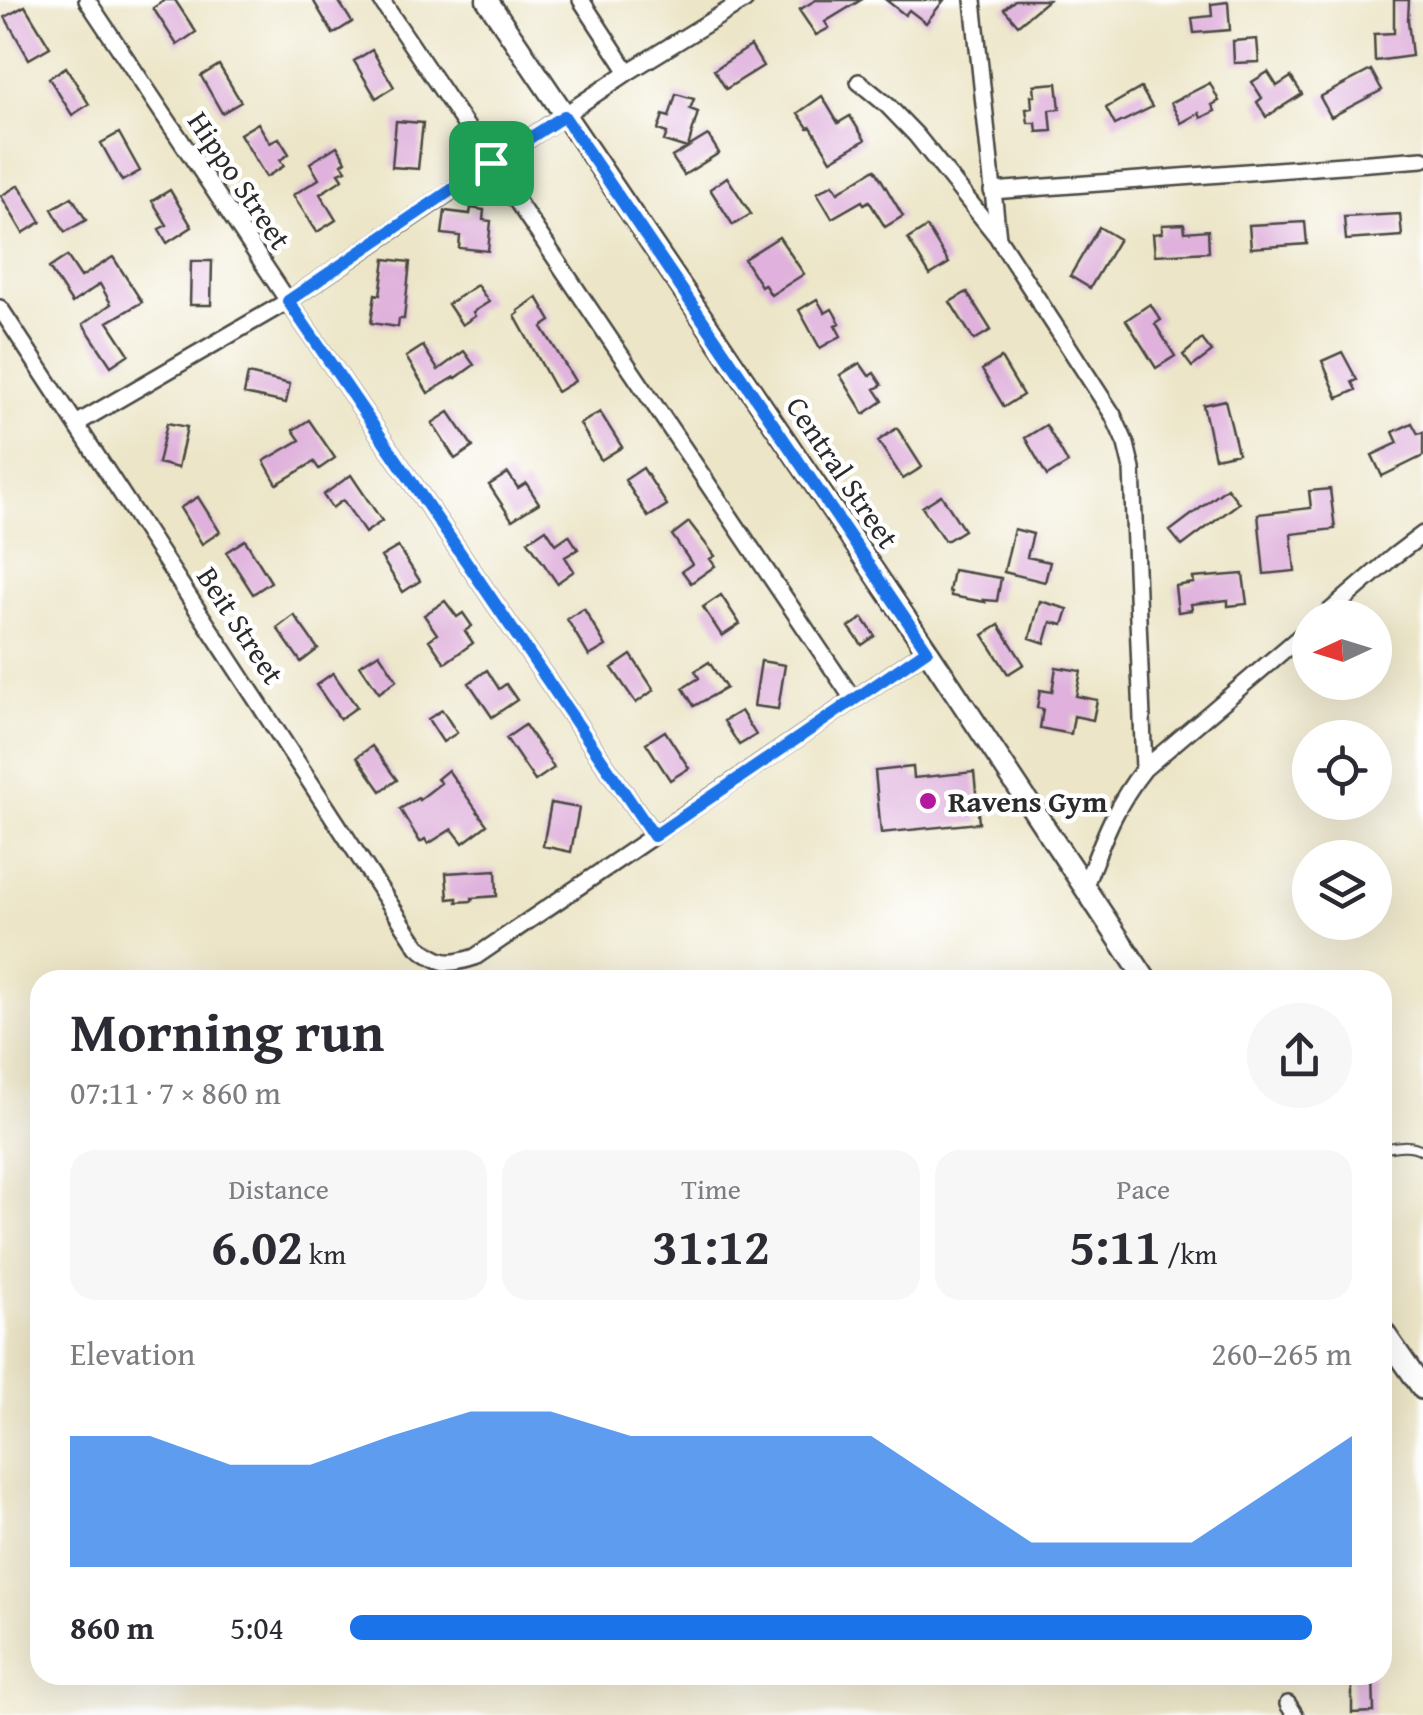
<!DOCTYPE html>
<html lang="en">
<head>
<meta charset="utf-8">
<style>
	:root { --surface:#fff; --page:#f7f7f7; --text:#2b2b33; --muted:#7c7c81; --accent:#1a73e8 }
	body { margin:0; font-family:"Gentium Book Plus",serif; background:var(--page); color:var(--text); height:100vh; display:flex; flex-direction:column; font-size:38px; white-space:nowrap }
	* { box-sizing:border-box; margin:0 }
	p { font-size:32px; color:var(--muted) }
	.icon { flex:none; width:55px; height:55px; fill:none; stroke:currentColor; stroke-width:2; stroke-linecap:round; stroke-linejoin:round }
	.map { position:relative; flex:1; overflow:hidden }
	.panel { position:absolute; left:30px; top:970px; width:1362px; height:715px; display:flex; flex-direction:column; background:var(--surface); border-radius:30px; box-shadow:0 10px 40px #0002 }
	.panel>* { flex:none }
	.needle { width:65px; rotate:266deg }
	.buttons { position:absolute; left:1292px; top:600px; display:grid; gap:20px }
	.buttons a { display:grid; place-items:center; width:100px; height:100px; border-radius:50%; background:var(--surface); box-shadow:0 10px 40px #0002; font-size:50px }
	.pin { position:absolute; display:grid; place-items:center; width:85px; height:85px; color:#fff; margin:-42px; border-radius:20px; box-shadow:0 5px 15px #0006 }
	.round { display:grid; place-items:center; flex:none; width:105px; height:105px; border-radius:52px; background:var(--page) }
	.overview { display:flex; align-items:center; justify-content:space-between; height:170px; padding:0 40px }
	h1 { font-size:55px; font-weight:700; line-height:75px }
	.metrics { display:grid; grid-template-columns:repeat(3,1fr); gap:15px; height:170px; padding:10px 40px }
	.metrics div { display:grid; align-content:center; border-radius:25px; background:var(--page); text-align:center }
	.metrics b { font-size:50px; font-weight:700 }
	.metrics small { font-size:28px; font-weight:400 }
	.metrics p { font-size:28px }
	.chart { height:280px; padding:20px 40px }
	.chart p { display:flex; justify-content:space-between }
	.chart svg { width:100%; height:180px; margin-top:10px; fill:var(--accent); opacity:.7 }
	ul { padding:0 40px; list-style:none; font-size:32px }
	li { display:grid; grid-template-columns:160px 120px 1fr; align-items:center; height:75px }
	li i { height:25px; border-radius:12px; background:var(--accent) }
	.map>svg:first-child { display:block }
	.building { fill:#dfb1dc }
	.lines { fill:none; stroke-linecap:round; stroke-linejoin:round }
	.service-casing { stroke:#484742; stroke-width:12 }
	.minor-casing { stroke:#484742; stroke-width:20 }
	.tertiary-casing { stroke:#484742; stroke-width:25 }
	.service { stroke:#fff; stroke-width:8 }
	.minor { stroke:#fff; stroke-width:15 }
	.tertiary { stroke:#fff; stroke-width:20 }
	.route-casing { stroke:#fff; stroke-width:20 }
	.route { stroke:#1a73e8; stroke-width:12 }
	.poi-dot { fill:#b5179e; stroke:#fff; stroke-width:4 }
	.labels { text-anchor:middle; dominant-baseline:central; stroke-width:9; stroke-linejoin:round; paint-order:stroke }
	.street-label { font-size:30px; fill:#2b2b2b; stroke:#fff }
	.poi-label { font-size:30px; font-weight:bold; fill:#2b2b2b; stroke:#fff; text-anchor:start }
</style>
</head>
<body>
<div class="map">
<svg width="1423" height="1715" viewBox="0 0 1423 1715">
	<rect width="100%" height="100%" fill="#fff"/>
	<filter id="ink" filterUnits="userSpaceOnUse"><feTurbulence type="fractalNoise" baseFrequency=".01" numOctaves="2"/><feDisplacementMap in="SourceGraphic" scale="20" xChannelSelector="R" yChannelSelector="G"/><feConvolveMatrix kernelMatrix="1 2 1 2 8 2 1 2 1" color-interpolation-filters="sRGB"/></filter>
	<filter id="wash" filterUnits="userSpaceOnUse"><feTurbulence type="fractalNoise" baseFrequency=".0048" numOctaves="4" result="noise"/><feDisplacementMap in="SourceGraphic" scale="40" xChannelSelector="R" yChannelSelector="G"/><feGaussianBlur stdDeviation="2.25" result="paint"/><feColorMatrix in="noise" values="0 0 0 0 0 0 0 0 0 0 0 0 0 0 0 0 0 1.4 0 .05"/><feComposite in="paint" operator="in"/></filter>
	<g filter="url(#wash)">
		<rect width="100%" height="100%" fill="#ece5c7"/>
		<g id="blocks">
			<path class="building" d="M165,0H175L196,32L177,45L153,8Z
				M313,0H338L352,22L333,34Z
				M816,0H861L825,22L829,28L816,35L799,10Z
				M886,0H944L926,23L909,10L905,15Z
				M1015,0H1048L1018,25L1004,9Z
				M1394,0H1409L1408,20L1412,56L1375,61L1374,34L1394,33Z
				M1228,2L1230,30L1194,33L1192,18L1212,16L1211,4Z
				M25,6L50,47L29,59L5,17Z
				M1257,39L1259,62L1234,63L1233,41Z
				M751,46L763,66L726,89L714,70Z
				M372,50L394,87L376,98L354,61Z
				M219,65L241,102L222,113L201,76Z
				M66,67L89,104L72,115L49,78Z
				M1371,70L1382,90L1331,117L1320,97Z
				M1268,72L1277,86L1291,77L1302,94L1266,117L1257,102L1262,98L1252,82Z
				M1057,83L1060,109L1050,110L1052,131L1037,132L1036,123H1028L1026,109L1032,108L1031,96H1035L1034,85Z
				M1210,83L1219,101L1212,105L1215,111L1201,118L1199,113L1181,123L1171,103Z
				M1141,88L1152,107L1115,125L1106,108Z
				M676,94L694,99L690,109L698,112L688,147L708,135L719,153L684,175L672,157L687,148L664,141L667,133L658,130L663,115L669,117Z
				M822,96L838,123L850,116L865,140L831,160L811,127L808,128L798,113Z
				M396,121L423,123L418,169L392,167Z
				M258,123L270,143L279,138L289,154L280,160L284,166L266,177L240,134Z
				M119,133L140,171L122,181L101,143Z
				M337,146L346,161L342,164L346,170L339,173L343,179L320,194L336,220L317,232L293,195L319,179L310,163Z
				M875,169L903,216L885,227L869,201L864,204L862,201L832,218L817,193L833,184L838,192Z
				M727,177L751,214L733,225L710,189Z
				M19,185L41,222L23,233L1,196Z
				M170,190L192,227L167,243L159,229L167,225L152,201Z
				M72,197L86,220L65,232L52,209Z
				M471,208L484,210L483,220L491,221L488,251L459,248L460,236L442,234L445,211L470,214Z
				M1400,214L1402,236L1346,240L1344,217Z
				M1305,222L1307,244L1251,248L1249,225Z
				M1184,224L1185,232L1208,230L1209,252L1155,255L1153,234L1162,233V225Z
				M927,227L949,263L930,275L908,239Z
				M1099,227L1119,239L1090,288L1070,276Z
				M779,237L804,274L771,295L764,284L761,286L744,259Z
				M67,256L81,277L113,257L142,302L108,322L129,354L111,366L83,324L111,304L100,284L72,303L49,268Z
				M385,259L410,262L404,319H399L398,327L371,323L375,294L380,295Z
				M191,261H212L211,305H190Z
				M477,285L489,302L473,312L475,316L462,325L448,304Z
				M967,292L991,330L974,340L950,302Z
				M537,297L551,321L542,327L575,381L557,392L515,316L519,313L518,311Z
				M817,299L825,313L832,309L840,323L835,325L841,336L820,348L799,310Z
				M1150,304L1161,320L1155,324L1175,356L1156,368L1126,320Z
				M1202,339L1212,352L1192,367L1183,355Z
				M423,346L438,370L464,351L474,365L456,378L455,377L428,393L406,357Z
				M1342,352L1357,380L1352,382L1356,390L1338,398L1322,361Z
				M1001,358L1023,395L1004,407L982,370Z
				M860,363L869,376L874,373L882,385L875,389L883,401L864,414L840,375Z
				M248,374L290,384L286,403L244,394Z
				M1225,400L1238,453L1215,458L1203,405Z
				M449,412L473,447L455,459L432,423Z
				M600,412L622,447L601,460L580,424Z
				M309,420L335,458L319,469L314,462L277,484L264,461L300,440L293,430Z
				M167,423L187,427L178,468L158,463Z
				M1412,423L1418,434L1423,432V456L1382,476L1372,455L1398,443L1393,432Z
				M1046,425L1068,463L1047,476L1025,438Z
				M897,428L922,467L903,479L878,441Z
				M643,468L667,505L648,517L625,480Z
				M508,473L518,488L526,483L539,503L512,520L489,485Z
				M351,475L382,521L365,533L343,500L332,508L323,495Z
				M1227,488L1239,503L1182,546L1170,531Z
				M1330,489L1335,529L1291,534L1295,571L1264,574L1258,514L1311,508L1309,491Z
				M941,495L964,530L948,540H944L922,507Z
				M198,497L220,532L202,544L180,508Z
				M689,522L715,556L710,559L715,566L691,583L682,571L692,564L672,535Z
				M546,529L556,544L569,535L578,549L565,557L574,571L557,583L528,541Z
				M1014,529L1033,534L1027,557L1050,562L1045,582L1004,572Z
				M245,540L271,582L253,594L226,552Z
				M398,547L420,581L403,592L381,557Z
				M953,570L1001,578L997,601L984,600L985,602L951,596V592H949Z
				M1243,574L1247,604L1228,606V600L1191,604L1192,610L1178,612L1175,586L1194,583L1193,578Z
				M721,595L740,624L722,636L703,607Z
				M445,601L457,617L463,613L472,626L465,631L473,643L445,663L429,640L437,634L424,615Z
				M1040,601L1068,609L1063,625L1051,622L1045,643L1030,638Z
				M584,609L606,646L589,656L567,619Z
				M294,615L318,649L301,662L277,628Z
				M863,618L875,636L862,645L849,627Z
				M999,625L1024,664L1008,674L983,635Z
				M379,653L397,680L379,693L360,665Z
				M631,655L654,690L636,703L612,668Z
				M761,661L785,665L778,709L754,706Z
				M709,662L726,688L694,706L683,688L699,678L695,671Z
				M1056,667L1081,671L1076,696L1097,700L1093,720L1074,716L1071,734L1040,728L1043,709L1037,708L1040,690L1052,692Z
				M487,670L499,689L506,684L517,700L492,717L469,683Z
				M333,673L357,707L340,719L316,685Z
				M442,710L457,733L443,742L428,719Z
				M741,711L756,735L739,745L724,721Z
				M525,725L554,768L535,781L506,738Z
				M665,731L689,768L670,780L646,743Z
				M372,746L397,780L381,791L357,757Z
				M913,767L914,778L974,772L979,823L881,833L875,771Z
				M448,770L487,825L463,843L452,829L428,844L425,839L420,842L400,809L418,798L419,800L441,783L437,779Z
				M551,803L579,808L571,852L543,846Z
				M496,870L497,896L472,898V901L457,902V898L448,899L446,873Z
				M1352,1675H1373L1374,1712L1352,1713Z"/>
		</g>
	</g>
	<g filter="url(#ink)">
		<use href="#blocks" fill-opacity="0" stroke="#484742" stroke-width="2.5"/>
		<g class="lines">
			<g class="service-casing">
				<path id="service" d="M1382,1149C1396,1146 1411,1143 1423,1151"/>
			</g>
			<g class="minor-casing">
				<path id="minor" d="M87,0L288,301L654,836
					M381,0L853,699
					M581,0L628,72
					M973,0L998,238L1113,415L1126,444L1132,469L1144,769
					M859,82L887,105L916,135L996,235
					M992,191L1423,159
					M0,308L418,947C440,964 448,966 475,957L927,650
					M76,424L288,301L628,72L745,0
					M1322,618L1394,556L1423,534
					M1084,888C1102,843 1113,808 1144,769L1310,628
					M1288,1704L1295,1715"/>
			</g>
			<g class="tertiary-casing">
				<path id="tertiary" d="M487,0L927,650L1146,980
					M1382,1330L1423,1389"/>
			</g>
			<use href="#service" class="service"/>
			<use href="#minor" class="minor"/>
			<use href="#tertiary" class="tertiary"/>
		</g>
	</g>
	<g class="lines" filter="url(#ink)">
		<g class="route-casing">
			<path id="route" d="M564,116L927,650L654,836L288,301L491,163Z"/>
		</g>
		<use href="#route" class="route"/>
	</g>
	<circle class="poi-dot" cx="928" cy="801" r="10"/>
	<g class="labels">
		<g class="street-label">
			<text transform="translate(240 180) rotate(56)">Hippo Street</text>
			<text transform="translate(843 472) rotate(56)">Central Street</text>
			<text transform="translate(241 625) rotate(57)">Beit Street</text>
		</g>
		<g class="poi-label">
			<text x="948" y="801">Ravens Gym</text>
		</g>
	</g>
</svg>
<div class="buttons">
<a><svg class="needle" viewBox="-14 -14 28 28"><path d="M0-13l5 13h-10z" fill="#e53935"/><path d="M0 13l5-13h-10z" fill="#7c7c81"/></svg></a>
<a><svg class="icon" aria-label="locate" viewBox="0 0 24 24"><circle cx="12" cy="12" r="6"/><path d="M12 2v4M12 18v4M2 12h4M18 12h4"/></svg></a>
<a><svg class="icon" aria-label="layers" viewBox="0 0 24 24"><path d="M12 4l9 5-9 5-9-5zM3 14l9 5 9-5"/></svg></a>
</div>
<div class="pin" style="left:491px;top:163px;background:#1e9e55"><svg class="icon" aria-label="arrive" viewBox="0 0 24 24"><path d="M6 21V4h12l-3 4 3 4H6"/></svg></div>
<section class="panel">
<div class="overview"><div><h1>Morning run</h1><p>07:11 · 7 × 860 m</p></div><a class="round"><svg class="icon" aria-label="share" viewBox="0 0 24 24"><path d="M12 15V3M7 8l5-5 5 5M5 13v7h14v-7"/></svg></a></div>
<div class="metrics">
<div><p>Distance</p><b>6.02<small> km</small></b></div>
<div><p>Time</p><b>31:12</b></div>
<div><p>Pace</p><b>5:11<small> /km</small></b></div>
</div>
<div class="chart"><p><span>Elevation</span>260–265 m</p>
<svg viewBox="0 0 160 44" preserveAspectRatio="none"><path d="M0 44V12L10 12L20 19L30 19L40 12L50 6L60 6L70 12L80 12L90 12L100 12L110 25L120 38L130 38L140 38L150 25L160 12V44z"/></svg>
</div>
<ul>
<li><b>860 m</b>5:04<i style="width:96%"></i></li>
</ul>
</section>
</div>
</body>
</html>
